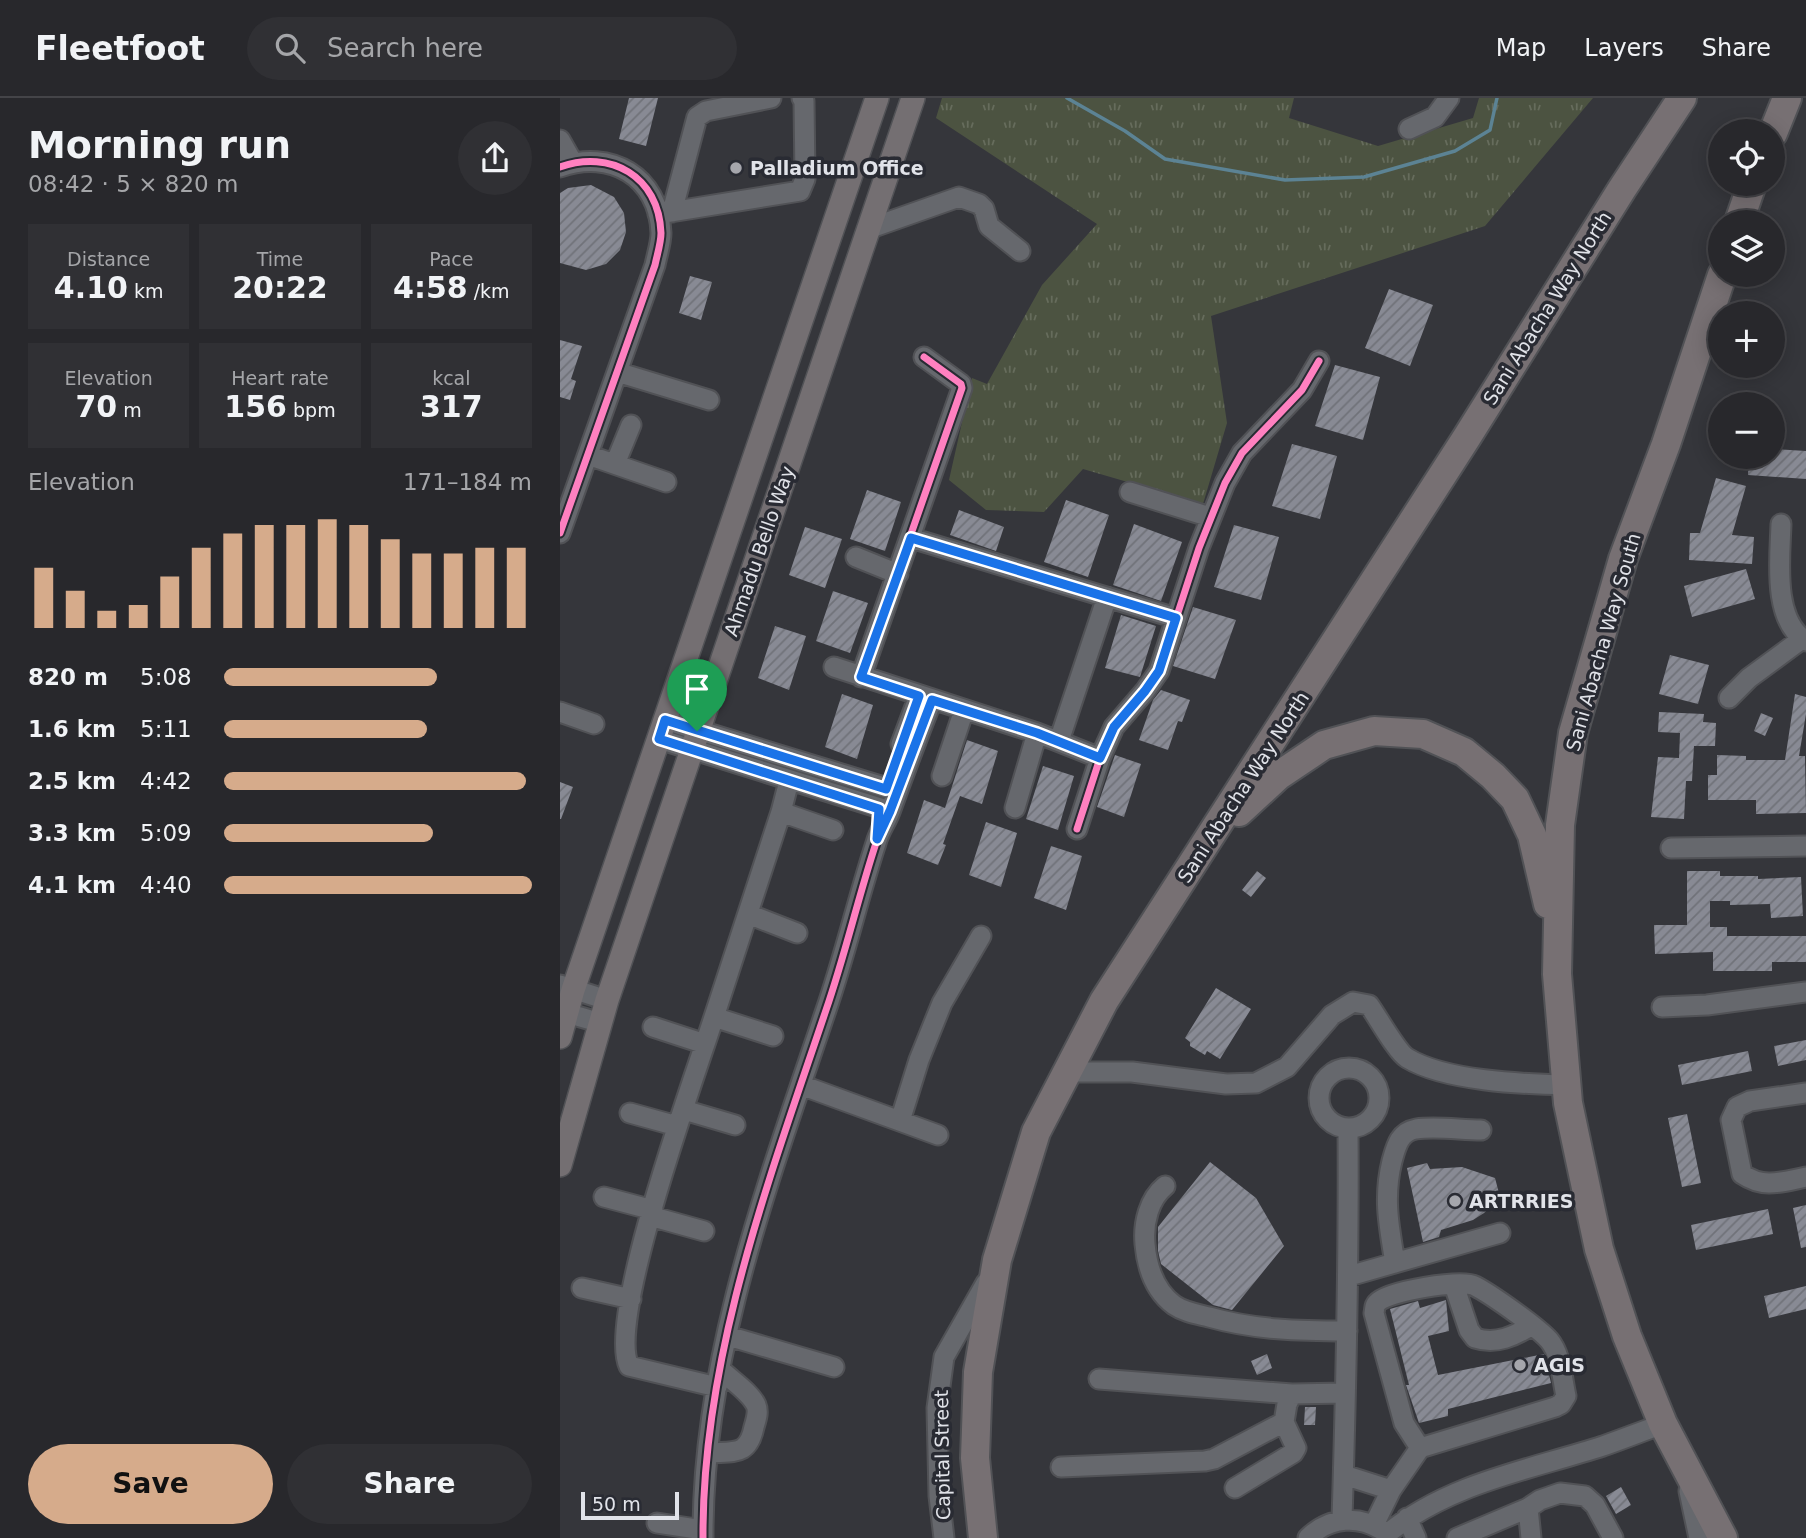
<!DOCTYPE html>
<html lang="en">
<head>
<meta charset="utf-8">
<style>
	:root { --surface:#28282c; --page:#303034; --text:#f1f3f6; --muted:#a5a6a9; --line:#444448; --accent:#d6ab8b }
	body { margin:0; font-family:"DejaVu Sans",sans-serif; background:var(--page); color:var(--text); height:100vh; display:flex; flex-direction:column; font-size:26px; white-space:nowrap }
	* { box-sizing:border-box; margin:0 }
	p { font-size:23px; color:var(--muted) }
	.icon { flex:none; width:38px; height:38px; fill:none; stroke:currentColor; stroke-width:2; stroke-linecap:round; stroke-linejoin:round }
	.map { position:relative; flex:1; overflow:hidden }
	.side { display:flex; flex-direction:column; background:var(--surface); width:560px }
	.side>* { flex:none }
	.buttons { position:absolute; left:1148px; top:21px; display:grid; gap:14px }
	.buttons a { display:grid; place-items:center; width:77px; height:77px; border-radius:50%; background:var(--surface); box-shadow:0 4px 18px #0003,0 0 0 2px var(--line); font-size:35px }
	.scale { position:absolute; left:21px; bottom:18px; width:98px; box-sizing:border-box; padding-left:7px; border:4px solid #e1e3e9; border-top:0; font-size:19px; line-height:24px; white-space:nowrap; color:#e1e3e9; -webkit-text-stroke:5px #292b33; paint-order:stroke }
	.pin { position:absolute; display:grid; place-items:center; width:60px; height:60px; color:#fff; margin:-72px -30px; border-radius:50% 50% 50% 0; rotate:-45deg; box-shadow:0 0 7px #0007 }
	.pin .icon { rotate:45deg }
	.round { display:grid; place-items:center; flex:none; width:74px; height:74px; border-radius:37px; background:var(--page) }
	.summary { display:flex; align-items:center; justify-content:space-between; height:119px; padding:0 28px }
	h1 { font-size:38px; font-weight:800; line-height:52px }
	.figures { display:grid; grid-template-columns:repeat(3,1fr); gap:10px; height:119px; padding:7px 28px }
	.figures div { display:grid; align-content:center; border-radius:0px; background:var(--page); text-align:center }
	.figures b { font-size:30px; font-weight:800 }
	.figures small { font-size:19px; font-weight:400 }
	.figures p { font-size:19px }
	.chart { height:196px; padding:14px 28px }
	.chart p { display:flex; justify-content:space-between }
	.chart svg { width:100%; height:126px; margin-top:7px; stroke:var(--accent); stroke-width:6 }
	.cta { display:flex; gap:14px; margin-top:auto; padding:14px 28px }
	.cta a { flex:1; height:80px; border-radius:42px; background:var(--accent); color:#111; font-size:28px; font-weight:800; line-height:80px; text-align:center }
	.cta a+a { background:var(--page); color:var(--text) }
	ul { padding:0 28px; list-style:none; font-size:23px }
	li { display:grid; grid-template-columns:112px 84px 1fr; align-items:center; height:52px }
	li i { height:18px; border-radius:9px; background:var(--accent) }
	header { display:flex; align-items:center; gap:42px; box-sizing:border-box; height:98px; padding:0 35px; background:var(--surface); border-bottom:2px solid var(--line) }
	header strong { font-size:33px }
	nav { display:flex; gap:38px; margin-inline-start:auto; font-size:24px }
	.search { width:490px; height:63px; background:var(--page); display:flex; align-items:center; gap:18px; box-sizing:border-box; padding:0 24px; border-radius:38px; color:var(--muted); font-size:26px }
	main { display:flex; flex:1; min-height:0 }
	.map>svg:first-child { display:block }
	.grass { fill:url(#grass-tufts) }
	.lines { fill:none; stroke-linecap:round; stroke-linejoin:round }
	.stream { stroke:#5c8394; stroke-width:3.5 }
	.building { fill:url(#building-hatch) }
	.minor-casing { stroke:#515256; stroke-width:23 }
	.major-casing { stroke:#515256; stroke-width:26 }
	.highway-casing { stroke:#515256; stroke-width:32 }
	.minor { stroke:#66686d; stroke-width:19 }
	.major { stroke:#746f72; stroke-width:23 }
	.highway { stroke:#777073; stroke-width:28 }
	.cycleway-casing { stroke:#292b33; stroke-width:11 }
	.cycleway { stroke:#ff80c0; stroke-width:7 }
	.route-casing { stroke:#fff; stroke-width:14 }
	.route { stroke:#1a73e8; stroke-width:9 }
	.poi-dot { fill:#a5a6ac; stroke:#292b33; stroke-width:2.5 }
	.labels { text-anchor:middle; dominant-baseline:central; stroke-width:7; stroke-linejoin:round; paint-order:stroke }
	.poi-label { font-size:19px; font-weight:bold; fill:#e1e3e9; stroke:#292b33; text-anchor:start }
	.street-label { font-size:19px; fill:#e1e3e9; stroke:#292b33 }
</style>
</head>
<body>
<header>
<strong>Fleetfoot</strong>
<div class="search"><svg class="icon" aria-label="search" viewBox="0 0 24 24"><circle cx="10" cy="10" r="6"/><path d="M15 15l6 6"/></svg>Search here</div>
<nav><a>Map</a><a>Layers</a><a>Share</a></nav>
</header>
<main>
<section class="side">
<div class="summary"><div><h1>Morning run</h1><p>08:42 · 5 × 820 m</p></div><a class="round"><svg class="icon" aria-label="share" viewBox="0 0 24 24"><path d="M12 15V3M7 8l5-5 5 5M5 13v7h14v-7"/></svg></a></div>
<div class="figures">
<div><p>Distance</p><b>4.10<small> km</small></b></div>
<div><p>Time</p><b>20:22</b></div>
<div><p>Pace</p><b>4:58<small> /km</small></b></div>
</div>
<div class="figures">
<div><p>Elevation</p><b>70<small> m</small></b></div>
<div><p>Heart rate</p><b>156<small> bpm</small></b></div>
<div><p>kcal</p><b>317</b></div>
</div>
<div class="chart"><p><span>Elevation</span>171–184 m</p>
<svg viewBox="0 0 160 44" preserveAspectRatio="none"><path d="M5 44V23M15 44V31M25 44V38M35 44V36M45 44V26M55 44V16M65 44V11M75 44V8M85 44V8M95 44V6M105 44V8M115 44V13M125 44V18M135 44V18M145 44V16M155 44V16"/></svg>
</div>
<ul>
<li><b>820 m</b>5:08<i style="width:69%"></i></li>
<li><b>1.6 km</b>5:11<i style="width:66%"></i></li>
<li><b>2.5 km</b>4:42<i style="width:98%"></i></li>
<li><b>3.3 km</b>5:09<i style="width:68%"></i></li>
<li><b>4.1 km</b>4:40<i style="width:100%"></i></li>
</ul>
<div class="cta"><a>Save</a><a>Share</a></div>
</section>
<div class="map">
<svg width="1246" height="1440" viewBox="0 0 1246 1440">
	<defs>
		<pattern id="grass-tufts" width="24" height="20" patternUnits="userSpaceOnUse" patternTransform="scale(1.75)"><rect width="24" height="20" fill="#4c5341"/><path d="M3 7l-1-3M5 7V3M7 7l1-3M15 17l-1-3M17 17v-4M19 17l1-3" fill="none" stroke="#666c5c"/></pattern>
		<pattern id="building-hatch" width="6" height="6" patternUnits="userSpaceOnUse" patternTransform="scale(1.75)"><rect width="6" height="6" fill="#888a94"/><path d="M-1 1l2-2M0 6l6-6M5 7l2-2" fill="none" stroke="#707279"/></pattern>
	</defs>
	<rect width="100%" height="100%" fill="#35363b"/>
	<path class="grass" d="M382,0H734L729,20L818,48L913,20L919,0H1033L925,128L651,218L667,325L643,406L523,371L484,414L426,412L389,382L412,280L427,286L482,187L537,126L376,20Z"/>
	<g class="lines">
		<path class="stream" d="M507,0L565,33L605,61L725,82L804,79L895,53L930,32L937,0"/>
	</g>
	<path class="building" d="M69,0H98L86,48L59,41Z
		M31,87L54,99L64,115L66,134L60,152L46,166L26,172L0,165V95L8,90Z
		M130,178L152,184L141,222L119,215Z
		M829,191L873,207L850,268L805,250Z
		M0,242L22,248L11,281L16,283L10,302L0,299Z
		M775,267L820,279L803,342L755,328Z
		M732,346L777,358L760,421L712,408Z
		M1213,351L1246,353V381L1188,377L1189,359H1213Z
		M1156,380L1186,388L1172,437L1194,439L1192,466L1129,462L1130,435H1140Z
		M307,392L341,404L325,453L290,441Z
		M506,402L549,417L528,479L484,464Z
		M399,412L444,429L436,453L390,437Z
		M574,426L622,444L601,503L553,487Z
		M674,427L719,439L701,502L654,489Z
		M245,429L282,441L265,490L229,477Z
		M1186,471L1195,501L1132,519L1124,488Z
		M273,493L308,505L290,555L256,543Z
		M633,509L676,522L655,581L613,568Z
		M561,517L596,528L580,579L545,570Z
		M215,528L246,538L229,592L198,580Z
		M1110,557L1149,567L1138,606L1099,596Z
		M601,592L630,602L622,624L618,623L608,652L579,642L593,602Z
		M282,596L313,607L297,661L265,649Z
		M1235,596L1246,599V616L1239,658H1245L1246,715L1196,716V702H1148V677H1157V657L1186,658V662H1225Z
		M1099,614L1144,616L1143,624L1156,625L1155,648H1134L1132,683H1126L1124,721L1091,719L1098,659L1119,660L1120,635L1098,634Z
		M1201,615L1213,620L1205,638L1194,633Z
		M407,642L438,653L422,706L400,698L383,746L386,747L378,767L347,755L364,702L385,710Z
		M555,657L581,666L564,719L537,709Z
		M483,668L514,678L498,732L466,721Z
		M0,684L13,689L1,721H0Z
		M426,724L457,735L441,789L409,777Z
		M491,748L522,758L506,812L474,800Z
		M697,773L706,780L691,799L682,792Z
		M1127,773H1160V778H1198V781L1241,779L1243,818L1211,820L1210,806L1170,807V803H1150V829H1167V838H1246V864H1212V873H1153V854L1095,856L1094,827H1127Z
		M656,890L691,911L660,961L647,953L645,957L630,948V944L625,940Z
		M1246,942V962L1218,968L1214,948Z
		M1188,953L1192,973L1122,987L1118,967Z
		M1127,1016L1141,1085L1122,1089L1108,1020Z
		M650,1064L696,1100L724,1148L672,1212L653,1207L601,1166L598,1153V1129Z
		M867,1065L870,1071L902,1069L935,1080L940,1099L924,1115L913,1122L881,1132L879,1139L863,1144L847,1070Z
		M1246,1107V1149L1241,1150L1233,1110Z
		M1208,1111L1213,1136L1136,1152L1131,1127Z
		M1246,1188V1211L1209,1220L1204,1198Z
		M886,1202L889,1233L868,1238L878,1277L984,1256L991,1285L888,1311V1318L859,1325L846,1287H849L830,1211L858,1203L860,1210Z
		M707,1256L712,1270L697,1277L691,1263Z
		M745,1309H756L755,1327H744Z
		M1061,1389L1071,1407L1056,1416L1046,1398Z"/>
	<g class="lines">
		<g class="minor-casing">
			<path id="minor" d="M849,31L875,19L889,0
				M0,42L13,65
				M0,69C50,51 99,78 101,135C101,145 97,157 95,167L0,435
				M112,114L137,19L146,13L211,0
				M98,116L240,93L245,81L244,3L242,0
				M308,131L399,99L419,106L424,111L429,128L460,153
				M57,274L149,302
				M28,357L106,384
				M55,366L71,327
				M570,394L650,419
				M1221,426C1220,460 1212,522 1246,543
				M351,440L616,520
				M296,459L338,476
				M274,569L477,635L540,660
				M301,579L402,290L401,286L364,259
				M1169,600L1189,580L1242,541
				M0,614L34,626
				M105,622L337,693
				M99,641L330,713
				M499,643L547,499
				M341,646L359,598
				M382,678L404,612
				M455,710L477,635
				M221,714L273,732
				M517,731L540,660L554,629L585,593L599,573L639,450L665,385L682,355L742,292L759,263
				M1111,750L1246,748
				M188,816L237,835
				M0,887L47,902
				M1102,909L1147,907L1246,894
				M0,913L41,925
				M154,919L213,938
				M93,929L145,946
				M759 1000a30 30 0 1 1 60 0a30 30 0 1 1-60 0Z
				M508,974H572L666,986L696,985L727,969L772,917L793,904L809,907C817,918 837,954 847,960C885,983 962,986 1006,987
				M241,987L378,1037
				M1246,995L1190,1003L1177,1009L1171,1022L1182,1076C1204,1091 1221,1084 1246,1079
				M124,1012L175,1027
				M70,1015L117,1028
				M340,1023L359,962L382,905L421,838
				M605,1088C589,1101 583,1125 585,1146C587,1169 594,1192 614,1207C624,1214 637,1216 649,1219C695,1232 740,1233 787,1233
				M44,1099L93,1112
				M90,1118L144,1133
				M835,1165C829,1128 823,1100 832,1063C836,1049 839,1034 856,1031C876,1028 901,1032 921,1032
				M789,1178L940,1135
				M894,1187L909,1232L915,1240C936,1247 955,1238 972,1227
				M22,1190L71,1201
				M168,1238L274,1269
				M539,1281L732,1296
				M157,1289L69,1268C46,1221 136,975 155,916C177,848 199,781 221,714L229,683
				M149,1355C175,1353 188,1358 194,1329C196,1322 199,1314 196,1307C190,1294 171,1282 161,1272
				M501,1369L645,1363L654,1361L724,1324L727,1306L732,1296L784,1295
				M784,1377L831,1392
				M675,1390L733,1355L736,1350L724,1324
				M1129,1393L1139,1440
				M968,1410L971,1440
				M847,1420L856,1440
				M782,1422C786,1291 789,1161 788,1031
				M97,1425L143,1432
				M814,1427L831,1392L860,1350L844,1325L814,1215C815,1211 814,1208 817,1205C827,1193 902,1181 915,1188C932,1197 976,1228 989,1242C1001,1256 1002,1280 1006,1298L1001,1306L995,1309L860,1350
				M827,1436C889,1385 969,1372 1043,1348C1063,1341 1083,1333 1103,1326
				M143,1440C142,1258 209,1082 266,912C285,857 298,800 316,745C319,733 327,723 331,711C344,675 358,638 372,602
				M384,1440L379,1398L377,1310L384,1259L426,1185
				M748,1440C770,1418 800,1417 825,1434
				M897,1440L968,1410L980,1402L1000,1395L1025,1398L1035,1407L1053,1440"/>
		</g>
		<g class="major-casing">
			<path id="major" d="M0,939L13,892L317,0
				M0,1067L47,902L353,0"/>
		</g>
		<g class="highway-casing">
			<path id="highway" d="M1213,35L1227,0
				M1179,124L1192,86
				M1162,177L1106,346L1063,461L1013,635L1000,727L997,876L1008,1005L1039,1151L1067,1238L1103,1326L1163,1440
				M679,714L718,678L764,647L814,633L863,636L904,654L933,678L955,701L972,737L988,806
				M423,1440L415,1360L418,1274L437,1162L476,1034L544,903L907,339L1062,91L1122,0"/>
		</g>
		<use href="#minor" class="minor"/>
		<use href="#major" class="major"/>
		<use href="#highway" class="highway"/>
		<g class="cycleway-casing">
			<path id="cycleway" d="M0,69C50,51 99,78 101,135C101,145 97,157 95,167L0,435
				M301,579L402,290L401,286L364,259
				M517,731L540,660L554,629L585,593L599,573L639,450L665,385L682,355L742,292L759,263
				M143,1440C142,1258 209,1082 266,912C285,857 298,800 316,745C319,733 327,723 331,711C344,675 358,638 372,602"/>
		</g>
		<use href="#cycleway" class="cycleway"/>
	</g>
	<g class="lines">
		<g class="route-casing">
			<path id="route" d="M351,440L616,520L599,573L585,593L554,629L540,660L477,635L372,602L330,713L317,741L319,711L99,641L105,622L326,691L359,598L301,579Z"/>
		</g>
		<use href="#route" class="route"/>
	</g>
	<g class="poi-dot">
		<circle cx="176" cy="70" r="7"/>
		<circle cx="895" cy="1103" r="7"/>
		<circle cx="960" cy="1267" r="7"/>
	</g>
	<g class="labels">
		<g class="poi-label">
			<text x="190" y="70">Palladium Office</text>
			<text x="909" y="1103">ARTRRIES</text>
			<text x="974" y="1267">AGIS</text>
		</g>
		<g class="street-label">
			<text transform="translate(987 210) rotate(-58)">Sani Abacha Way North</text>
			<text transform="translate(199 453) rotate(-71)">Ahmadu Bello Way</text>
			<text transform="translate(1043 544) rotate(-74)">Sani Abacha Way South</text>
			<text transform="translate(683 689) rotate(-57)">Sani Abacha Way North</text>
			<text transform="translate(382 1357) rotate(-91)">Capital Street</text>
		</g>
	</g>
</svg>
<div class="buttons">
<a><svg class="icon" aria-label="locate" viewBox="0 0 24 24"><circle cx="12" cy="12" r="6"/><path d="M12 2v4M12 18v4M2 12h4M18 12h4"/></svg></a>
<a><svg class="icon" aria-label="layers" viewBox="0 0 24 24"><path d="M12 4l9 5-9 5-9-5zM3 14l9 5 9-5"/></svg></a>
<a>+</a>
<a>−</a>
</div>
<div class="scale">50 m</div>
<div class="pin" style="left:137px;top:633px;background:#1e9e55"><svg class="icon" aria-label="arrive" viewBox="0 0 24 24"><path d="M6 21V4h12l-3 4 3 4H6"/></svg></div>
</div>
</main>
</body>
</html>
